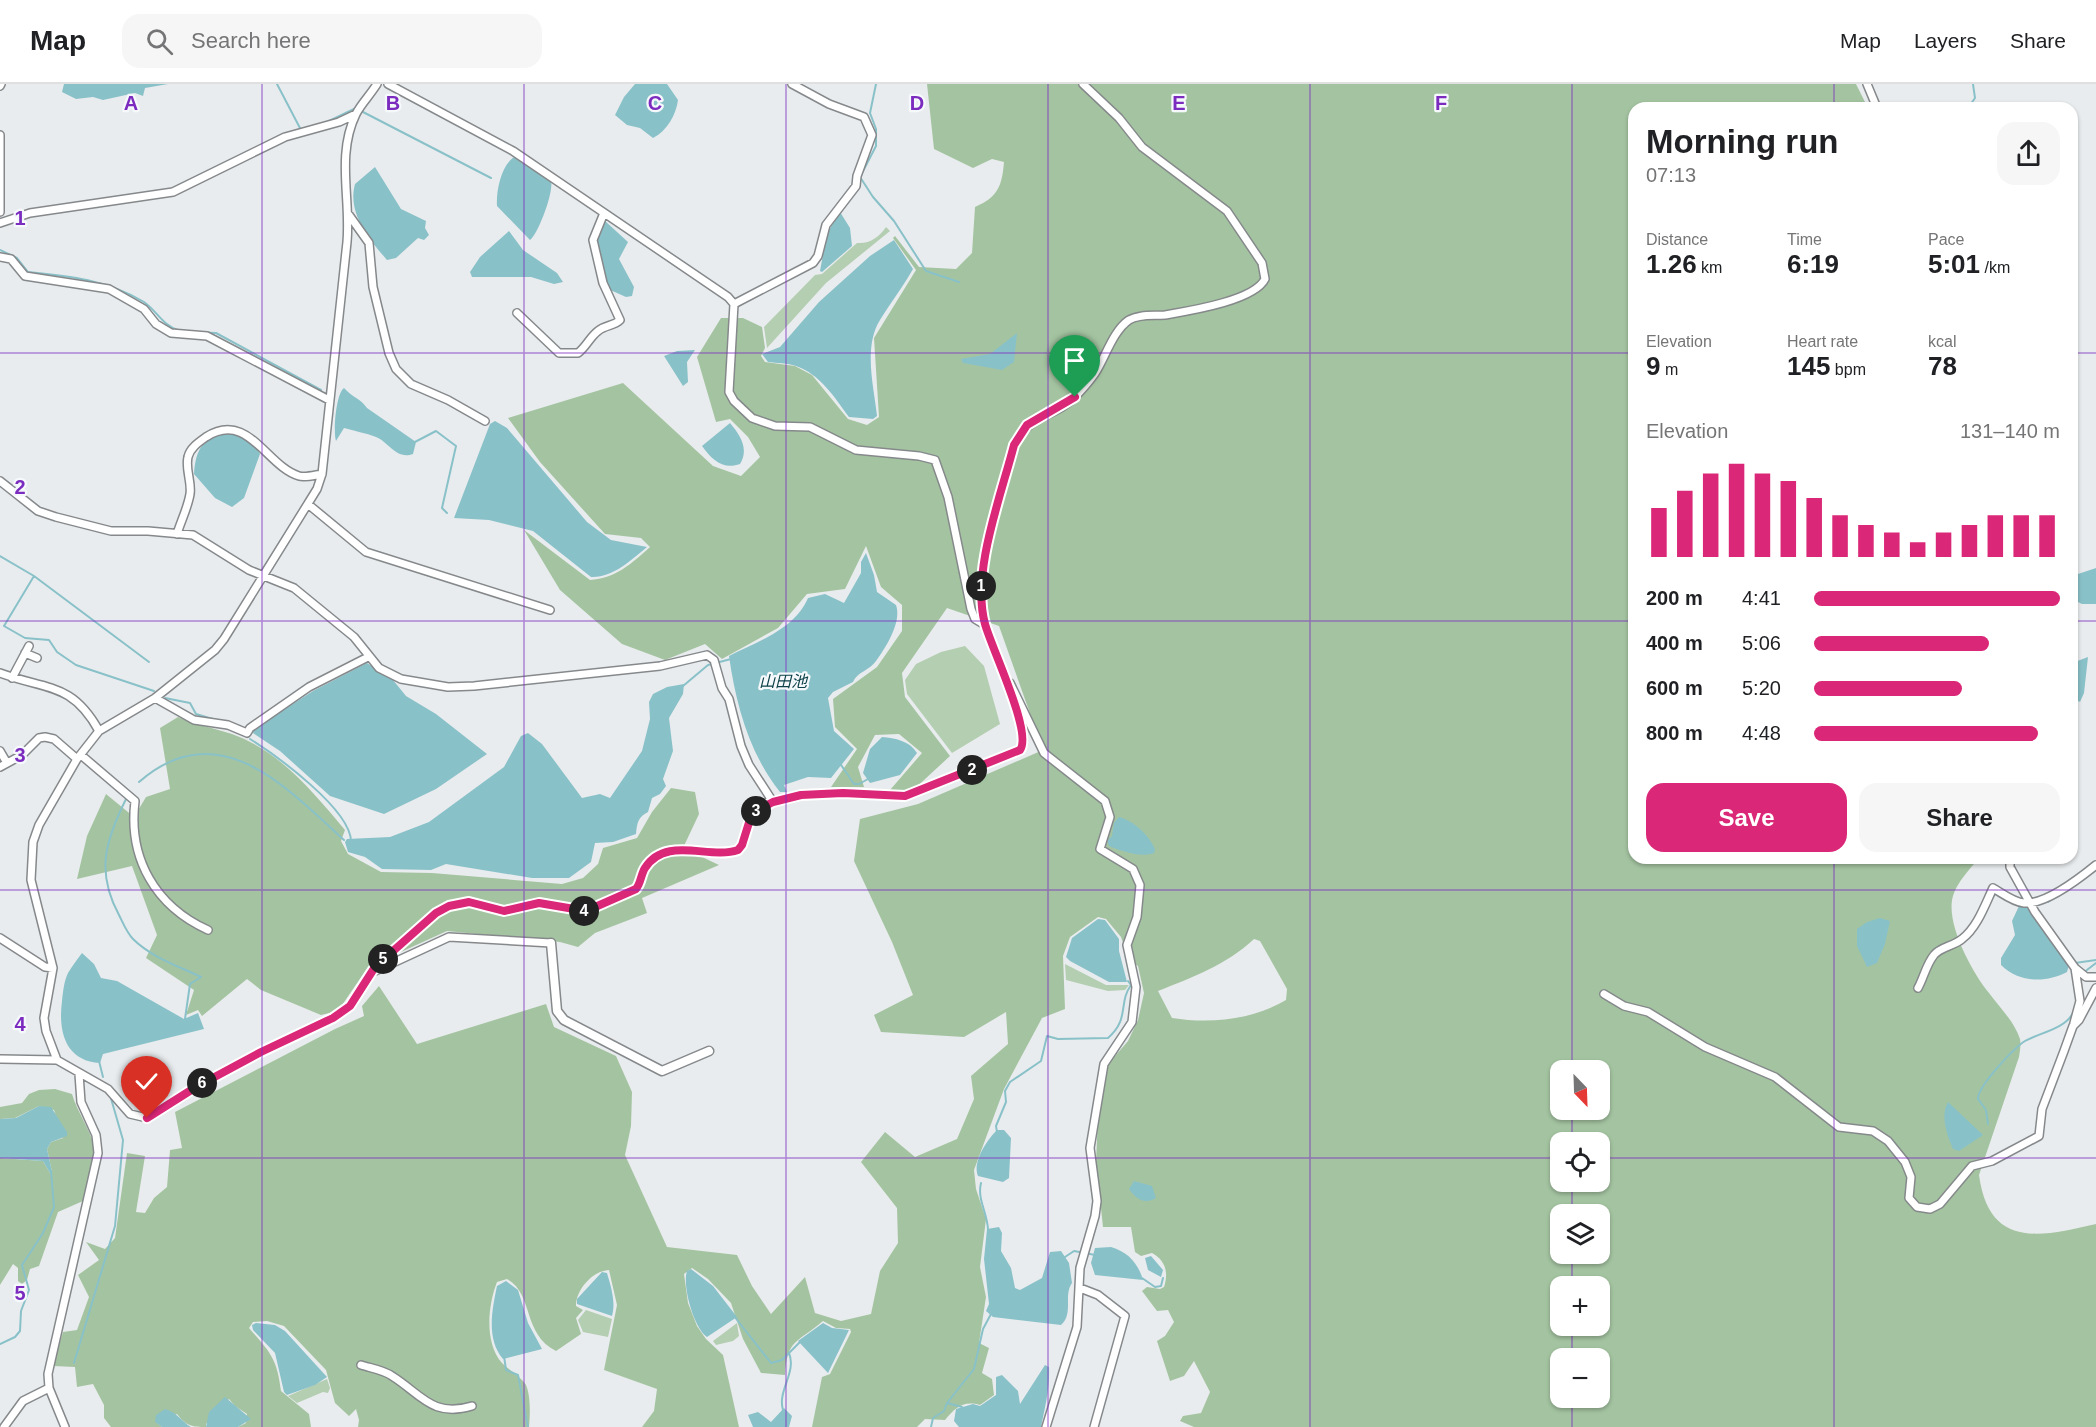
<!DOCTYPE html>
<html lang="en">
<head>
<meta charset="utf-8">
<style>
	:root { --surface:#fff; --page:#f6f6f6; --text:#202124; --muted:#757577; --line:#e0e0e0; --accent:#db2777 }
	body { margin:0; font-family:Helvetica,"Noto Sans JP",sans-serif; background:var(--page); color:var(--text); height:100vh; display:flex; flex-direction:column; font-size:22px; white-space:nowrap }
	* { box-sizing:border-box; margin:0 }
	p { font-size:20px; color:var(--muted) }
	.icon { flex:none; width:33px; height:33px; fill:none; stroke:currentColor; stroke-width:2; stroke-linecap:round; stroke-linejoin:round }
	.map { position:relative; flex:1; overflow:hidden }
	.details { position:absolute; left:1628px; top:18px; width:450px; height:762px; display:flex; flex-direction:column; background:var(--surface); border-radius:18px; box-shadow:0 2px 4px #0004 }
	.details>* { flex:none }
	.needle { width:39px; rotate:157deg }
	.fabs { position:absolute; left:1550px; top:976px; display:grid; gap:12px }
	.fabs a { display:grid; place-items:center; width:60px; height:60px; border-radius:12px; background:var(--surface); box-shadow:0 2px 4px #0004; font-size:30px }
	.pin { position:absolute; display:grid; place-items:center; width:51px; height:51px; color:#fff; margin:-62px -26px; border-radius:50% 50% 50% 0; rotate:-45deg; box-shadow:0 0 6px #0007 }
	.pin .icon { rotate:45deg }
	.km { position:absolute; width:30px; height:30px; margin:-15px; border-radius:50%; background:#222; color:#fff; font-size:16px; line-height:30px; text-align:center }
	.round { display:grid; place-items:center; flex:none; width:63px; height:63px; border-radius:18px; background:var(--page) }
	.summary { display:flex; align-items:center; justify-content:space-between; height:102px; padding:0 18px }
	h1 { font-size:33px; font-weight:600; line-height:45px }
	.stats { display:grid; grid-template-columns:repeat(3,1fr); gap:9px; height:102px; padding:6px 18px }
	.stats div { display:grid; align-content:center }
	.stats b { font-size:26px; font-weight:600 }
	.stats small { font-size:16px; font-weight:400 }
	.stats p { font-size:16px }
	.chart { height:168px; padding:12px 18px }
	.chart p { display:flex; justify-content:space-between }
	.chart svg { width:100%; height:108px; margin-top:6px; stroke:var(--accent); stroke-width:6 }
	.primary-button { display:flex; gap:12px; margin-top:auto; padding:12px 18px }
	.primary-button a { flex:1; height:69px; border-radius:18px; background:var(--accent); color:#fff; font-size:24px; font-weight:600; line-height:69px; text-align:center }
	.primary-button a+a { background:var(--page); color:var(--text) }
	ul { padding:0 18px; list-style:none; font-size:20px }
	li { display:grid; grid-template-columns:96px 72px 1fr; align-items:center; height:45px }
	li i { height:15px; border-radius:8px; background:var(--accent) }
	header { display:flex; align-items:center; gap:36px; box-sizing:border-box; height:84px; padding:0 30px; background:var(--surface); border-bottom:2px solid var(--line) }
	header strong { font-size:28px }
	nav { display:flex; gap:33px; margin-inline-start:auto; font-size:21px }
	.search { width:420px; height:54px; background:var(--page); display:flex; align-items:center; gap:15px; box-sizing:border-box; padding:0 21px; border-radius:18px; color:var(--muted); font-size:22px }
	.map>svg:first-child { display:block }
	.green { fill:#b4ceb2 }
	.forest { fill:#a4c4a1; fill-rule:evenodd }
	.water { fill:#89c1c9 }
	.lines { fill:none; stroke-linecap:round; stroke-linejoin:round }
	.stream { stroke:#89c1c9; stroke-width:2 }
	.minor-casing { stroke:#86898b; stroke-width:10 }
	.tertiary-casing { stroke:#86898b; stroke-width:11 }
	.minor { stroke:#fff; stroke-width:7 }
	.tertiary { stroke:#fff; stroke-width:8 }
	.route-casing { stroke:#fff; stroke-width:12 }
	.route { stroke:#db2777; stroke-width:8 }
	.grid { fill:none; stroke:#7b2cbf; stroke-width:1.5; stroke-opacity:0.55 }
	.labels { text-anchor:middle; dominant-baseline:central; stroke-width:4.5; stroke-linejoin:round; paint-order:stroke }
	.water-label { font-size:16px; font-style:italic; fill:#0e4249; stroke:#f6f9fc }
	.grid-label { font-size:20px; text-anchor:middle; font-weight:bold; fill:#7b2cbf; stroke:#f6f9fc; stroke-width:4.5; stroke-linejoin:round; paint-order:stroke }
</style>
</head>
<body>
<header>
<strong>Map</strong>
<div class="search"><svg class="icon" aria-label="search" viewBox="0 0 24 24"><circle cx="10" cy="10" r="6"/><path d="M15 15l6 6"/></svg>Search here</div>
<nav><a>Map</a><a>Layers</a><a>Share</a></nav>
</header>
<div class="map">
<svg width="2096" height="1343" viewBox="0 0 2096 1343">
	<rect width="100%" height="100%" fill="#e9ecee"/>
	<path class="green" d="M886,143L890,147L826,199L767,264L764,243L815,191L822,190L857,159C870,160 879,153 886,143Z
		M965,562L984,582L1000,640L952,669L907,610L905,596L916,580L941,568Z
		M1065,880L1106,901H1129L1125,906L1108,907L1066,896Z
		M586,1226L612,1235L608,1253L583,1248L578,1236Z
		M737,1239L739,1252L733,1257L716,1261L713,1257Z
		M327,1295L330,1304L328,1309L323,1308L297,1319L288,1312Z"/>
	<path class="forest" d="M927,0H1856L1868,24H1634V774H1979C1970,785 1957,798 1953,812C1945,839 1972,888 1989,909C2000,924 2014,937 2020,955C2021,961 2020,967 2019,973L1979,1091C1989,1165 2040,1153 2096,1140V1343H1194L1180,1337L1183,1332L1201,1329L1210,1308L1194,1277L1184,1292L1170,1297L1157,1257L1165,1252L1174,1238L1168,1226L1157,1227L1142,1207L1147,1203L1160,1205L1164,1203C1169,1188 1165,1176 1152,1169L1141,1172L1135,1168L1131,1143H1103L1096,1078L1098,1033L1109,979L1128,957L1138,936L1144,909L1138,882L1129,875L1121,853L1106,835L1098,833L1070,853L1063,872L1065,925L1042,934L1004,1005L974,1086L976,1105L986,1135L980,1183L986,1213L979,1259L989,1264L982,1289L992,1295L994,1311L980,1321C963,1316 955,1324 945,1336L925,1335L917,1343H812L822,1293L830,1290L851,1248L850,1245L836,1244L823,1237C798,1259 787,1254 785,1291L761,1289L743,1255L731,1219L708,1195L692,1184L684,1190L688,1219L697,1242L706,1255L723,1271L739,1343H642L654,1327L657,1305L604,1286L617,1221L609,1186C592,1187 576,1206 576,1222L583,1226L576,1234L581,1250L556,1267C522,1250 534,1210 507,1195L497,1198C488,1221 484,1259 502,1279C509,1286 521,1293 526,1301C531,1313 530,1331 529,1343H358L359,1336L356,1325L349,1332L335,1319L326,1286L284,1242L267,1237L253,1238L249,1244C270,1268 277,1274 281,1307L309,1330L311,1343H238L246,1339L247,1330L235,1322L229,1315L206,1340V1343C192,1343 186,1342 177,1330L156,1338L162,1343H111L104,1334V1321L93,1300L77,1303L75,1283L53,1282L63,1248L77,1246L89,1213L78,1191L99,1176L86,1158L105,1165L115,1154L127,1069L145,1072L136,1128L145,1129L154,1114L167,1103L170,1066L182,1064L175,1028L335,945L364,932L362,922L379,902L417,960L546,920L554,943L616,972L632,1008L631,1042L625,1071L667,1163L737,1171L752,1202L771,1230L805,1193L815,1229L841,1237L871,1230L880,1187L898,1159L897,1124L861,1078L885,1048L915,1073L957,1055L974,1015L971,992L1008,960L1006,928L964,953L881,948L874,931L913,911L892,858L854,777L860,735L918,720L1043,666L999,542L947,524L902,589L905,613L950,672L911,708L890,706L922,669L899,650L875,651L858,683L864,703H831L857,665L835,643L833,615L877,583L902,547V521L881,503L866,462L845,505L807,510L778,544L722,575L705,560L665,576L622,560L560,506L524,446L590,496C616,494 631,480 650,463L641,454L605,450L540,378L508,334L623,299L713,382L741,392L760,373L748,353L730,335L716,338L697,273L721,234H743L762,243L765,264L761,272L765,278L795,282L812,291L848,335L867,341L879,333L874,254L916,186L893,154L895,152L919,183L956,185L972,169L975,123C998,113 1002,102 1004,78L992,75L973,84L934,65ZM1254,855L1260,857L1287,905L1286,916C1252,936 1210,940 1172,934L1158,907C1193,893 1226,881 1254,855ZM1560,987H1599V1026H1560ZM1560,1059H1599V1098H1560ZM1560,1131H1599V1170H1560ZM1560,1203H1599V1242H1560ZM1560,1275H1599V1314H1560Z
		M178,633C195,641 214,644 232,650C280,667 313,708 345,746L341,757L348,770L381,788L432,789L562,800L583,794L598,780L603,764L637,754L652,728L671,704L695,708L699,730L683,764L719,781L642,814L647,829L595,849L578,863L560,858L447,847L368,883L338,927L321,931L261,906L247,895L202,932L198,926L186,931L194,906L146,874L157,851L132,782L77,795L87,752L106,710L134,733L146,713L170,705L160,644Z
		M55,1005L72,1010C77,1027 90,1046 93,1059C97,1076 87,1100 83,1117L58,1128L39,1182L30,1185L27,1196L22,1200L18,1197V1184L13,1180L0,1201V1074L43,1077L50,1089L52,1088L47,1065L51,1058L63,1054L54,1026L39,1022L15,1034L0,1035V1023L22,1019L29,1010L39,1006Z"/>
	<path class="water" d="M64,0H168L145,4L143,12L135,9L103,16L93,13L76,15L62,8Z
		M635,0H667L678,16C676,31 667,47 653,54L640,44L627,41L615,31L624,13Z
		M514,73L551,97C554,108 538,150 530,156L497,122C496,107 501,82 514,73Z
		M375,83L401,125L426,137L425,144L429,151L424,156L418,154L396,174L387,176C369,155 347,129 355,100Z
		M840,128L850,144L852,162L822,188L820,187L827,149Z
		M605,137L628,158L619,175L634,203L632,212L626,213L608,205L595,155L603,138Z
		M509,147L523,166L557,189L563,198L554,200L531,193H472L470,188L480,173Z
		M894,156L913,185C903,203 891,218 880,236C863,263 874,303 877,332L873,335L849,333C835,314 820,290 796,282C787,279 777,279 768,278L762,270L780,263L819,218L870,172Z
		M1017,249L1014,278L1002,286L963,279L961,275L990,270Z
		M695,266L687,278L688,298L683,302L664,272L677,267Z
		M344,304C352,313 361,315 367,324L416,358L413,370C396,376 389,358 376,353C366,349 354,347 344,344L336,357C333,348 336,309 344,304Z
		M2072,312L2078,318V349L2076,352L2072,350Z
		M495,337L507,344L587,438L611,456L647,463C631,476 613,494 591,493L533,447L489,436L454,434L490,340Z
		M730,339C741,352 749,365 740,380C723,386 712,376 702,362Z
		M232,349L254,360L260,370L244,414L232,423L215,414L194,390C196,362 204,353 232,349Z
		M866,469L874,491L877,508L896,521C902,538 886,563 876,577C870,586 857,588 853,598L833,608L828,614L834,647L854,665L831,694L808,693L784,701L787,708H780C749,669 736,621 729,572C757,558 795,545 808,514L825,510L844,519L861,489V478Z
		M2096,484V520H2082L2072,515V492Z
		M2088,573L2084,609L2080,618L2072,613V579Z
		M367,579L393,596L406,612L436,630L487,670L436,705L384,730L330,712L280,667L253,649L254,645L313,607Z
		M684,600L683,610L669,634L673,667L663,695L666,702L660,710L652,714L648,728C638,733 637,739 636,750L613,758L595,759L591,778L569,794H532L446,780L431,786L382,785L365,773L348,768L345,758L347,755L390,753L429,738L504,683L521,652L528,649L542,660L582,714L600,710L610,714L642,667L650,635L649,618L653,610L667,603Z
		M882,653C895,654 910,657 917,669L900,691L870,699L863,689L870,665Z
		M1119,733C1134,737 1149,751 1155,765L1154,769C1142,774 1121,767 1109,762L1107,757L1112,752L1114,739Z
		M2019,822H2025L2031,827L2069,881L2067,888C2046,899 2019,899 2001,881V874L2015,851L2012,837Z
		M1880,834L1890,837L1885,860L1877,879L1867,883L1857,862V845L1867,838Z
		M1098,835L1105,836L1119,855V867L1127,898H1109L1070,877L1066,873L1072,854Z
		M82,869L94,880L101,894L117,897L184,935L198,929L204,945L103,970L100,979C65,977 58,947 62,917C63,908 64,897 68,889C72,882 77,876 82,869Z
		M1948,1018L1983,1051L1959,1067L1953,1065C1947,1051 1940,1032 1948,1018Z
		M39,1022L51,1023L67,1048V1052L51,1058L47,1065L52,1088L50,1089L43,1077L0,1074V1035L16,1034Z
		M997,1046H1004L1011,1054L1009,1094L1003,1098L978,1092C972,1078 987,1056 997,1046Z
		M1134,1097L1152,1102L1156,1114C1145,1121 1136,1115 1129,1105Z
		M999,1143L1002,1149L1001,1167L1011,1184L1015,1204L1020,1206L1042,1194L1050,1168L1061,1167L1069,1179L1072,1199C1063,1212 1074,1229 1061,1241L993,1233L986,1227L989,1220L984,1175L987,1145Z
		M1111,1163C1128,1168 1138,1179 1143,1196L1095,1191L1091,1179L1095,1164Z
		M1151,1172L1163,1186L1161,1193L1148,1186L1145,1174Z
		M691,1185L713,1202L737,1233L707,1253C694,1244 682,1202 687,1187Z
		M602,1188L607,1189C611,1203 616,1218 612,1232L577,1220V1215Z
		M506,1197L518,1206L528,1239L542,1265L503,1275C486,1255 492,1226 497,1202Z
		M256,1239L275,1241L285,1247L327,1293L315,1301L287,1311L284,1308L275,1269L253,1246L252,1241Z
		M823,1239L832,1244L849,1246L828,1289L798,1257Z
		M1045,1281L1049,1283C1050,1304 1045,1323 1041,1343H959L954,1337L956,1325L973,1320L980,1322L996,1311V1293L1002,1291L1018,1307L1020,1320Z
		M225,1313L251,1335L238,1343H206L209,1328Z
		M784,1324L792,1332L789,1343H753L748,1331L758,1328L771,1338Z
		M165,1325C177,1328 181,1337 191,1343H162L155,1338L156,1331Z"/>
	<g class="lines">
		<path class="stream" d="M277,0L301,46
			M876,0L870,29L876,45V62L860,93L873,113L894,137L926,187L959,198
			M1968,24L1975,14L1973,0
			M363,28L491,94
			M327,38L354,25
			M0,166L17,174L28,188C70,192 107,196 144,218C157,227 163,242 180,247
			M191,248L216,249L321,306
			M413,359L436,347L456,362L442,424L447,429
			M0,472L34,492L4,542L25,554L49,556L57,568L76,581L154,607
			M34,492L149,578
			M683,602L708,581L731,575
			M165,614L190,619L196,630L257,648
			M250,655C277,672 350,725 351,757
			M839,678L854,700H859L868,695
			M139,698C218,629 285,702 344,756
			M127,713C106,755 95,787 119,831C123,839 127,849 133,855C151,873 178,882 201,893L190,900L185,935
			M2048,818L2096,786
			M2075,879L2096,876
			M2083,889L2096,879
			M99,977L103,993
			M1988,1040L1986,1026L1978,1015C1977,1003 2014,964 2025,957C2039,949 2065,945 2073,929
			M997,1048L996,1042L1006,1018L1005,1007L1010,998L1041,977L1047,952L1058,955L1108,954C1130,935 1118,919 1131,901L1128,897
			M981,1099C977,1115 987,1128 988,1145
			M1062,1175L1074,1167L1095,1171
			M1142,1194L1155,1203L1161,1202L1163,1194
			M734,1232L771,1279L782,1276L800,1258
			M0,1260L15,1253L20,1247L21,1227L29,1206L22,1181L43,1149L54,1123L51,1087
			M504,1272L506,1286L518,1291L528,1343
			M74,1279L115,1142L123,1056L110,1011
			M947,1319L974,1285L983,1245L991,1230
			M783,1326C777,1307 797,1288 789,1269
			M931,1343L933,1334L944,1327L947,1319L962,1323"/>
		<g class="minor-casing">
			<path id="minor" d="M388,0L513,67L728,213L734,220L729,308L734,317L752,334L775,342L810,343L856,366L919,372L935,376L948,413L971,525L975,535L985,541
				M1867,0L1877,24
				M0,2L1,0
				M0,51V128
				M349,131L369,159L373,203L389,269L396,285L411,300L448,316L485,337
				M0,139L30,129L173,108L285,53L339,38L356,30
				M0,173L11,175L25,192L109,205L144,225L156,240L171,249L207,252L329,316
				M734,220L813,179L818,172L826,141L856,102L857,92L872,51L864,33L829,20L792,0
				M517,229L559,269H578C586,263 590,253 598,247C605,241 614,242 620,236L603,199L593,156L604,129
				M0,397L38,427L56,433L111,447H148L193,451L249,486L294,504L354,553L379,584L401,595L448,603L474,602L660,582L707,571L714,576L722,604L729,615L741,662L749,681L773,718
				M309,421L366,468L550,526
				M177,450C181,437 188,423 190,410C192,398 185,385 188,373C190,364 199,358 206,353C248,326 266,382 299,392C305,394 315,391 322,390
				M25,569L37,574
				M0,589C46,606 72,598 99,647
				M12,594L29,562
				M1010,599L1044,669L1105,717L1110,733L1100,765L1133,785L1140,801L1137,833L1127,861L1136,903L1132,938L1104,980L1090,1064L1097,1117L1095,1132L1080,1184L1077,1243L1046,1343
				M155,614L194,636L228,641L247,649L250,644L309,603L368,573
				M0,667L7,679
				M81,671L135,717C128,774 155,822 208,846
				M0,683L22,671L39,654L45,653L54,655L77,675
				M2010,774V783L2035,828L2075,884L2080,917L2074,939
				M0,854L45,883L53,884
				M2075,884L2086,893H2096
				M371,889L449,853L551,859
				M1918,904C1924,893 1926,881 1934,871C1940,863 1954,862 1962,855C1977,844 1985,821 1993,804C2002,809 2013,818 2024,819C2045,821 2080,794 2096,781
				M1604,910L1624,922L1648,928L1705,963L1775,993L1839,1043L1873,1047L1888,1057L1905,1078L1911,1093L1909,1114L1917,1123L1930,1125L1940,1120L1972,1082L1992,1077L2039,1052L2042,1025L2064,967L2073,942L2079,936L2096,904
				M0,975L57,976L108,1005L130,1030L147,1034L196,1003L261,968L333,934L350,922L375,883L436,829L449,822L469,818L505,827L539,819L586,827L636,805C641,799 641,791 645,784C666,751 709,777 738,766L742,761L752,729L773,718L801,711L843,709L905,712L1020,666C1033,649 991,563 985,540C971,489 1001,412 1014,361C1029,330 1057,333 1077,311C1084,303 1092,295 1097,286C1106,271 1114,246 1129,236C1139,230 1153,232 1165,231C1188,227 1254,217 1265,195L1262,179L1227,127L1142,63L1119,34L1083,0
				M57,976L46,947L44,934L53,884L31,796L33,758L39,741L77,675L99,647L155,614L215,566L224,555L317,405L322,390L347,158C351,115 336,71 356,30C361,20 371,10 377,0
				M1080,1204L1098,1211L1125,1232L1094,1343
				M361,1281C370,1284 384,1286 392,1292C421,1310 432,1334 472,1322
				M4,1343L23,1317L49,1304
				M65,1343L49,1304L48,1290L98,1069L96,1051L81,1018L79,990"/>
		</g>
		<g class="tertiary-casing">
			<path id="tertiary" d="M551,859L557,927L564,936L662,987L709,967"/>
		</g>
		<use href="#minor" class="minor"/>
		<use href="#tertiary" class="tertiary"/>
	</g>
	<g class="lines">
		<g class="route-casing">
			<path id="route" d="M147,1034L196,1003L261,968L333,934L350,922L375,883L436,829L449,822L469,818L504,827L539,819L586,827L636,805C641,799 641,790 645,784C666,751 709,776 738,766L742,761L752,729L773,718L801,711L843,709L905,712L1020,666C1033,649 991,563 985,540C971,489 1001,412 1014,361L1027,341L1075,313"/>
		</g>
		<use href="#route" class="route"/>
	</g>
	<path class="grid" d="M262,0V1343M524,0V1343M786,0V1343M1048,0V1343M1310,0V1343M1572,0V987M1834,0V24M0,269H1634M2072,269H2096M0,537H1634M2072,537H2096M1834,774V1343M0,806H2096M1572,1026V1059M0,1074H1560M1599,1074H2096M1572,1098V1131M1572,1170V1203M1572,1242V1275M1572,1314V1343"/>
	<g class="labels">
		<g class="water-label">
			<text x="783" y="597">山田池</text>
		</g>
	</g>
	<g class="grid-label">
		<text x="131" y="26">A</text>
		<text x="393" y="26">B</text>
		<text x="655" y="26">C</text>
		<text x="917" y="26">D</text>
		<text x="1179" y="26">E</text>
		<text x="1441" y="26">F</text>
		<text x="20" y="141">1</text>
		<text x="20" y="410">2</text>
		<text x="20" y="678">3</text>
		<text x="20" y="947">4</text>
		<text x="20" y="1216">5</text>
	</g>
</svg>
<div class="fabs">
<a><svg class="needle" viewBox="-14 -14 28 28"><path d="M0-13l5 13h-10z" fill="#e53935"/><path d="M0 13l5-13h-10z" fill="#757577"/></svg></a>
<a><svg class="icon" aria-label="locate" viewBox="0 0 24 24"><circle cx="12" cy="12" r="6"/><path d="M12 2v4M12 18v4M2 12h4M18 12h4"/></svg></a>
<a><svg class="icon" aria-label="layers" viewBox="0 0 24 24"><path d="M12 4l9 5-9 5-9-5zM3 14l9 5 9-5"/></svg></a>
<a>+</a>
<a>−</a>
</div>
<div class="pin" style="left:1075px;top:313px;background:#1e9e55"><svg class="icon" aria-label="arrive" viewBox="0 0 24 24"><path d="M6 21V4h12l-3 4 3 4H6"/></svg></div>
<div class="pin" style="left:147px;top:1034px;background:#d93025"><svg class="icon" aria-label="check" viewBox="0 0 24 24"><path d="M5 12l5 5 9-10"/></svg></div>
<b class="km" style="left:981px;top:502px">1</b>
<b class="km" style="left:972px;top:686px">2</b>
<b class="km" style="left:756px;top:727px">3</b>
<b class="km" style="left:584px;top:827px">4</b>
<b class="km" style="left:383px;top:875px">5</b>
<b class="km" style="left:202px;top:999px">6</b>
<section class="details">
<div class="summary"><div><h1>Morning run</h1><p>07:13</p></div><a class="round"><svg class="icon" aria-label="share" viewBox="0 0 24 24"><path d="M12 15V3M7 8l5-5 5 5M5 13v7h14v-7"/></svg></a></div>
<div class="stats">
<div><p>Distance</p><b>1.26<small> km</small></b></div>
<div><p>Time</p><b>6:19</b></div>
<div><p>Pace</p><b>5:01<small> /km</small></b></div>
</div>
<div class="stats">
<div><p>Elevation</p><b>9<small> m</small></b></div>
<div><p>Heart rate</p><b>145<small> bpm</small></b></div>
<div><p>kcal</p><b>78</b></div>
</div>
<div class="chart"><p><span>Elevation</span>131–140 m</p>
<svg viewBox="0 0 160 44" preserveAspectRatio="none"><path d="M5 44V24M15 44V17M25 44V10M35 44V6M45 44V10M55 44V13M65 44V20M75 44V27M85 44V31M95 44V34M105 44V38M115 44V34M125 44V31M135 44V27M145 44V27M155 44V27"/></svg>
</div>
<ul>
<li><b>200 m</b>4:41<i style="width:100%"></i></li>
<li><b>400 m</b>5:06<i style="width:71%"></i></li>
<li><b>600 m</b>5:20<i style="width:60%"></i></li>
<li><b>800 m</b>4:48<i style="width:91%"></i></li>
</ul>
<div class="primary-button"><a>Save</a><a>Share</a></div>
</section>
</div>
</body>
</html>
